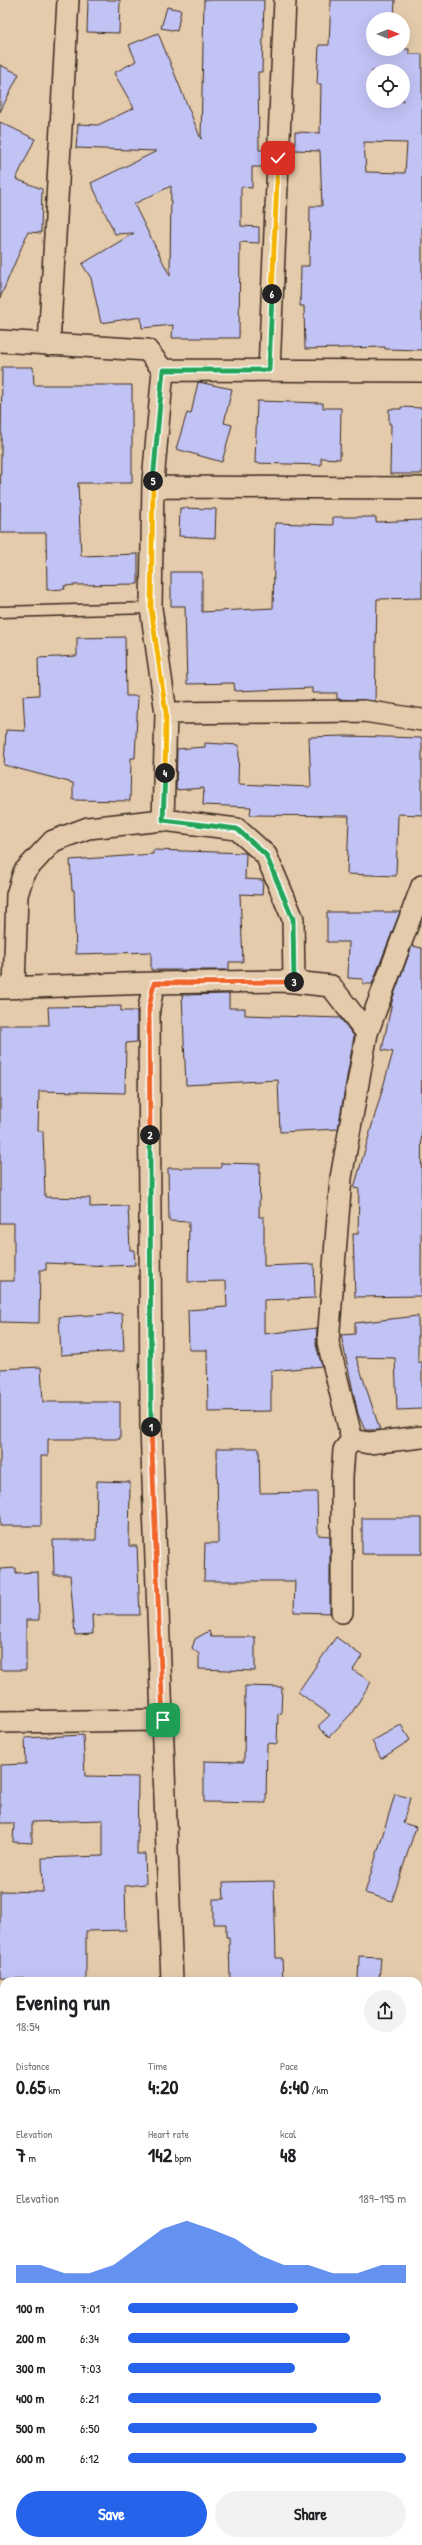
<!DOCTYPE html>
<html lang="en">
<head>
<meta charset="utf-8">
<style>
	:root { --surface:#fff; --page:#f2f2f2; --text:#202124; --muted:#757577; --accent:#2563eb }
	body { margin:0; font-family:"Patrick Hand",sans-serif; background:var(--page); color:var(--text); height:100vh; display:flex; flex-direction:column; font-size:15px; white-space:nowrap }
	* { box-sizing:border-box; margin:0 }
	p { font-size:13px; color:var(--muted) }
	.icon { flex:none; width:22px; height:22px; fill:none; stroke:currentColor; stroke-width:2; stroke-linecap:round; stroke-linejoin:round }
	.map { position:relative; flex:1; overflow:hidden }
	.details { position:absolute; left:0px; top:1977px; width:422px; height:568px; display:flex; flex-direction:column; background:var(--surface); border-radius:12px 12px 0 0; box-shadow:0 4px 16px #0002 }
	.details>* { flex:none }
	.needle { width:26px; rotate:90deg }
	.buttons { position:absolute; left:366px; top:12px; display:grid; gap:8px }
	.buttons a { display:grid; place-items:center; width:44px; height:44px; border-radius:50%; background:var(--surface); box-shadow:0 4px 16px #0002; font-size:20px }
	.pin { position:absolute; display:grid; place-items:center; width:34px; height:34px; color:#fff; margin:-17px; border-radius:8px; box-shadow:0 2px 6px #0006 }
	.km { position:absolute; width:20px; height:20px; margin:-10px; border-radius:50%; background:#222; color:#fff; font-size:11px; line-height:20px; text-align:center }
	.round { display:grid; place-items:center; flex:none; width:42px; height:42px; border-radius:21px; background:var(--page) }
	.summary { display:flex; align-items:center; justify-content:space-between; height:68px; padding:0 16px }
	h1 { font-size:22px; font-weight:700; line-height:30px }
	.stats { display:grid; grid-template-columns:repeat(3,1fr); gap:6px; height:68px; padding:4px 16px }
	.stats div { display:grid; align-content:center }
	.stats b { font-size:20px; font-weight:700 }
	.stats small { font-size:11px; font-weight:400 }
	.stats p { font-size:11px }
	.chart { height:112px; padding:8px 16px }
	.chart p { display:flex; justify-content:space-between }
	.chart svg { width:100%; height:72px; margin-top:4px; fill:var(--accent); opacity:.7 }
	.primary-button { display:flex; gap:8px; margin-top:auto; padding:8px 16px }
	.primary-button a { flex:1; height:46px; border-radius:24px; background:var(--accent); color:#fff; font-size:16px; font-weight:700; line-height:46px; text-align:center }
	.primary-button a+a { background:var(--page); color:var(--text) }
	ul { padding:0 16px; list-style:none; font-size:13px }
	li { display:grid; grid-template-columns:64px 48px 1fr; align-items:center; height:30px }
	li i { height:10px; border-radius:5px; background:var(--accent) }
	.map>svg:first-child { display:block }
	.building { fill:#c2c3f5; stroke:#3b2a1e; fill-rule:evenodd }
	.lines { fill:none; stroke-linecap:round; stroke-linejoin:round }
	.service-casing { stroke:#3b2a1e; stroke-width:13 }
	.minor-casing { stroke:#3b2a1e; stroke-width:24 }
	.service { stroke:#e4cbac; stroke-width:10 }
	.minor { stroke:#e4cbac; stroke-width:21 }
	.split-1-casing { stroke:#fff; stroke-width:8 }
	.split-2-casing { stroke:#fff; stroke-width:8 }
	.split-3-casing { stroke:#fff; stroke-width:8 }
	.split-4-casing { stroke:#fff; stroke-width:8 }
	.split-5-casing { stroke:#fff; stroke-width:8 }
	.split-6-casing { stroke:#fff; stroke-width:8 }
	.split-7-casing { stroke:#fff; stroke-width:8 }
	.split-1 { stroke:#f0652b; stroke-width:5 }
	.split-2 { stroke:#22a559; stroke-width:5 }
	.split-3 { stroke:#f0652b; stroke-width:5 }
	.split-4 { stroke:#22a559; stroke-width:5 }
	.split-5 { stroke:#f5b400; stroke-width:5 }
	.split-6 { stroke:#22a559; stroke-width:5 }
	.split-7 { stroke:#f5b400; stroke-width:5 }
</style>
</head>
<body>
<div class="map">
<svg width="422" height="2545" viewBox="0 0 422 2545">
	<rect width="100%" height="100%" fill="#e4cbac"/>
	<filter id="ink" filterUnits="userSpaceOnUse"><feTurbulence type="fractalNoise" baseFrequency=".025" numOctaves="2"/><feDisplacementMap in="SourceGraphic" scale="8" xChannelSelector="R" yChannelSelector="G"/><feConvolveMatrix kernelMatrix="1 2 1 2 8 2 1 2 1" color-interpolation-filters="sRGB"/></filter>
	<g filter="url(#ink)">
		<path class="building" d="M88,0H120L119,33L87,32Z
			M204,0H264L262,72H258L259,150H264V167H252V188L241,187V226L259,227V243L240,242L239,338H172L173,325L142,328L141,317L101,323L91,278L82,264L134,233L115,234L91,183L157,151L76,148L78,124L98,125L134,108L114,73L136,61L129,45L158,33L201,139ZM171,186L170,276L134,204Z
			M331,0H395L394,19H373V49H409V54H422V350L385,349V347L305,349L304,306H300L301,266H309L310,206H322L320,151L295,150V132L320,133L321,84H317L319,45H329ZM372,71H403V101H371ZM364,142L407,143L405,173L366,172Z
			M167,7L181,10L177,31L161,28Z
			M0,65L19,74L0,112Z
			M0,122L35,139L16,179L42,189L41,233L28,232L0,298Z
			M2,367H33L34,385H132V483H78L81,556L138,554V584L75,585L64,586L65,589L47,590L46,533H0Z
			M198,382L232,389L224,423L232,425L222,462L176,449L187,413L191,414Z
			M257,401L323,403V408H341L340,459L321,458V465L255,463Z
			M401,407L422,408V474H390L391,424H389V409H401Z
			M180,508L216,509L215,538L179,536Z
			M333,517H376V522L422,520V598L377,599L375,701L337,699V693H312V688L235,691L234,683L187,684L185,606H171V572H202V612L273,608L275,523L333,525Z
			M125,637L126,696H138L135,758H131L130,801L73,800V783L4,765L6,730L25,731L23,696L39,695L38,658L77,656V638Z
			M346,736L422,738V815L398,814L396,876L347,874L349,816L250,815L251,807L203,805L204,788L176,790L177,749L205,747V743L239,745L238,784L311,787L309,737Z
			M153,850L246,853L245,879L263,880L262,895L240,894L243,962H229V970H151V952L76,954L74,890H72L70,860L153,854Z
			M327,912H400L372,984H363V979L348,978L349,942H327Z
			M412,946L422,948L421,1296L355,1297L353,1234H358L359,1189L354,1188L393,1052L382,1050L393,997Z
			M229,994V1008H245V1015L340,1018L354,1036L338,1129L280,1132L278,1080L186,1085L182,995Z
			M121,1006V1011H137V1042L126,1043L125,1093L39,1091L38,1131H43L45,1197L90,1198V1207L128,1206L130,1250H134L135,1265L110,1266L46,1263V1270H40L39,1323L0,1322V1281H14V1223H0V1025H49L48,1007Z
			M221,1163L260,1164L259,1217H264V1266L314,1264L315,1298L264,1300V1334L317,1328L316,1345L322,1366L271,1371V1411L208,1412L207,1350H189L188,1310L227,1307L226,1281L188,1282L189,1222L169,1221L168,1168H221Z
			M122,1313L124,1351L61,1355L59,1317Z
			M418,1316V1362H422V1409L397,1410L395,1358L356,1357L380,1430H365L358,1414L341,1335L355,1334V1323Z
			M41,1367L43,1402H120V1439H48V1456H41V1526H0V1369Z
			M217,1448H259L260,1493L317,1492L318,1535L330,1536V1613L294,1612L295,1581H204L205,1543H218Z
			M97,1481L130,1482L129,1546H137L140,1615H92L93,1634L75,1635L70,1575H54L53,1540H96Z
			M362,1518H422V1554H362Z
			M16,1568V1573L38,1572L39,1620H26V1670H0V1569Z
			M209,1631L211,1637H255V1671L199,1669V1654L192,1648L195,1639Z
			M336,1637L362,1656L353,1670L371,1682L351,1714L329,1737L318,1726L330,1715L298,1692Z
			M245,1686L282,1687L281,1714L278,1713L277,1744L267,1743L266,1803L204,1802V1761L244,1762Z
			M401,1725L410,1740L381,1759L372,1741Z
			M83,1735L85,1776L138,1777L137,1854H145L146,1884L125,1886L126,1930L86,1931V1981L0,1978V1891L43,1892L42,1858L103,1856V1820L32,1822V1843L13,1842L14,1823H0V1765L26,1764L25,1738Z
			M395,1794L410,1798L403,1823L416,1827L392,1901L365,1893Z
			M274,1881L276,1958H282L283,1981H230L229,1937H226V1924H213V1899H224L223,1882Z
			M359,1956L381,1957L379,1981H358Z"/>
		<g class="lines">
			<g class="service-casing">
				<path id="service" d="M0,612L151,608
					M397,2541V2545"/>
			</g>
			<g class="minor-casing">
				<path id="minor" d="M0,341L147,350L163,370L153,481L151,608L166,713L163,820
					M49,345L68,0
					M163,370L422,371
					M269,370L285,0
					M153,487L422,488
					M166,713L364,711L422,720
					M14,987L17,895L24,872L53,841L88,828L163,820L237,829L266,855L293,919L294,982
					M1,988L154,983
					M352,1440L369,1443L422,1437
					M342,1612V1477L344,1450L352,1440L328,1342L341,1178L367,1033L422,886
					M0,1722L163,1720
					M172,1981L151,1428L149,1008L154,983L285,981L331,986L367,1033
					M0,2051H4
					M0,2520L4,2523
					M77,2541L113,2545
					M170,2541V2545"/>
			</g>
			<use href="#service" class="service"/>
			<use href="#minor" class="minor"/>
		</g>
	</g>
	<g class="lines" filter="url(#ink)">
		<g class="split-1-casing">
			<path id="split-1" d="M151,1427L163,1720"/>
		</g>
		<g class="split-2-casing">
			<path id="split-2" d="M150,1135L151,1427"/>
		</g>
		<g class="split-3-casing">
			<path id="split-3" d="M150,1135L149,1008L154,983L294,982"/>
		</g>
		<g class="split-4-casing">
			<path id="split-4" d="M165,773L163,820L237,829L266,855L293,919L294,982"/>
		</g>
		<g class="split-5-casing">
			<path id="split-5" d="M153,481L151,608L166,713L165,773"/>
		</g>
		<g class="split-6-casing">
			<path id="split-6" d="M153,481L163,370H269L272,294"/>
		</g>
		<g class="split-7-casing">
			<path id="split-7" d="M272,294L278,158"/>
		</g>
		<use href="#split-1" class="split-1"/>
		<use href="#split-2" class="split-2"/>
		<use href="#split-3" class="split-3"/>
		<use href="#split-4" class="split-4"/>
		<use href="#split-5" class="split-5"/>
		<use href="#split-6" class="split-6"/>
		<use href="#split-7" class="split-7"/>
	</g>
</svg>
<div class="buttons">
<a><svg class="needle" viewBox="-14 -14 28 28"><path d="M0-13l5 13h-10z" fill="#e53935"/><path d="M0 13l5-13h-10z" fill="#757577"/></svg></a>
<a><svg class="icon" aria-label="locate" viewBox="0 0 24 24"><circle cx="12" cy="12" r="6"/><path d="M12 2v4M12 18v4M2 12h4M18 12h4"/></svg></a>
</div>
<div class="pin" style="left:163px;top:1720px;background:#1e9e55"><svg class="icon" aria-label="arrive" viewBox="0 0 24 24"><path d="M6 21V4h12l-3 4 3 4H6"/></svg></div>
<div class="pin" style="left:278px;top:158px;background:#d93025"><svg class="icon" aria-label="check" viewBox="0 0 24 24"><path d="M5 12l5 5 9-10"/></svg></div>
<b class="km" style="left:151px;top:1427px">1</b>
<b class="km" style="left:150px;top:1135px">2</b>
<b class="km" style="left:294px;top:982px">3</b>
<b class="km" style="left:165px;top:773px">4</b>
<b class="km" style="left:153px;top:481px">5</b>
<b class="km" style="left:272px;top:294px">6</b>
<section class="details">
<div class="summary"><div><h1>Evening run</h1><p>18:54</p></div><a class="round"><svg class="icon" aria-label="share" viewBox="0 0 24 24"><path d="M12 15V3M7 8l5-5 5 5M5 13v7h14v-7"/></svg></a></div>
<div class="stats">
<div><p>Distance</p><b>0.65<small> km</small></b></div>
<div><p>Time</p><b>4:20</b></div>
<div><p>Pace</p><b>6:40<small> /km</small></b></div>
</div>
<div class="stats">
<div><p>Elevation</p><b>7<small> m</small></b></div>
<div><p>Heart rate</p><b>142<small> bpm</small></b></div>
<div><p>kcal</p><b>48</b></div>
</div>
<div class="chart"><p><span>Elevation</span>189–195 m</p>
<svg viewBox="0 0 160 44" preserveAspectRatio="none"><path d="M0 44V33L10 33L20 38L30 38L40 33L50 22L60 11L70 6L80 11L90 17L100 27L110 33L120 33L130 38L140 38L150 33L160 33V44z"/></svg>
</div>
<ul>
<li><b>100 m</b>7:01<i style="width:61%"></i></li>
<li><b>200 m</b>6:34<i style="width:80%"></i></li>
<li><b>300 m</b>7:03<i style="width:60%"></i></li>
<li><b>400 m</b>6:21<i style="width:91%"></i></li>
<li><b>500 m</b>6:50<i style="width:68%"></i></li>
<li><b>600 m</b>6:12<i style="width:100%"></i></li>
</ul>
<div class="primary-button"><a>Save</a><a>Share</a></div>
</section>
</div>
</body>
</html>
